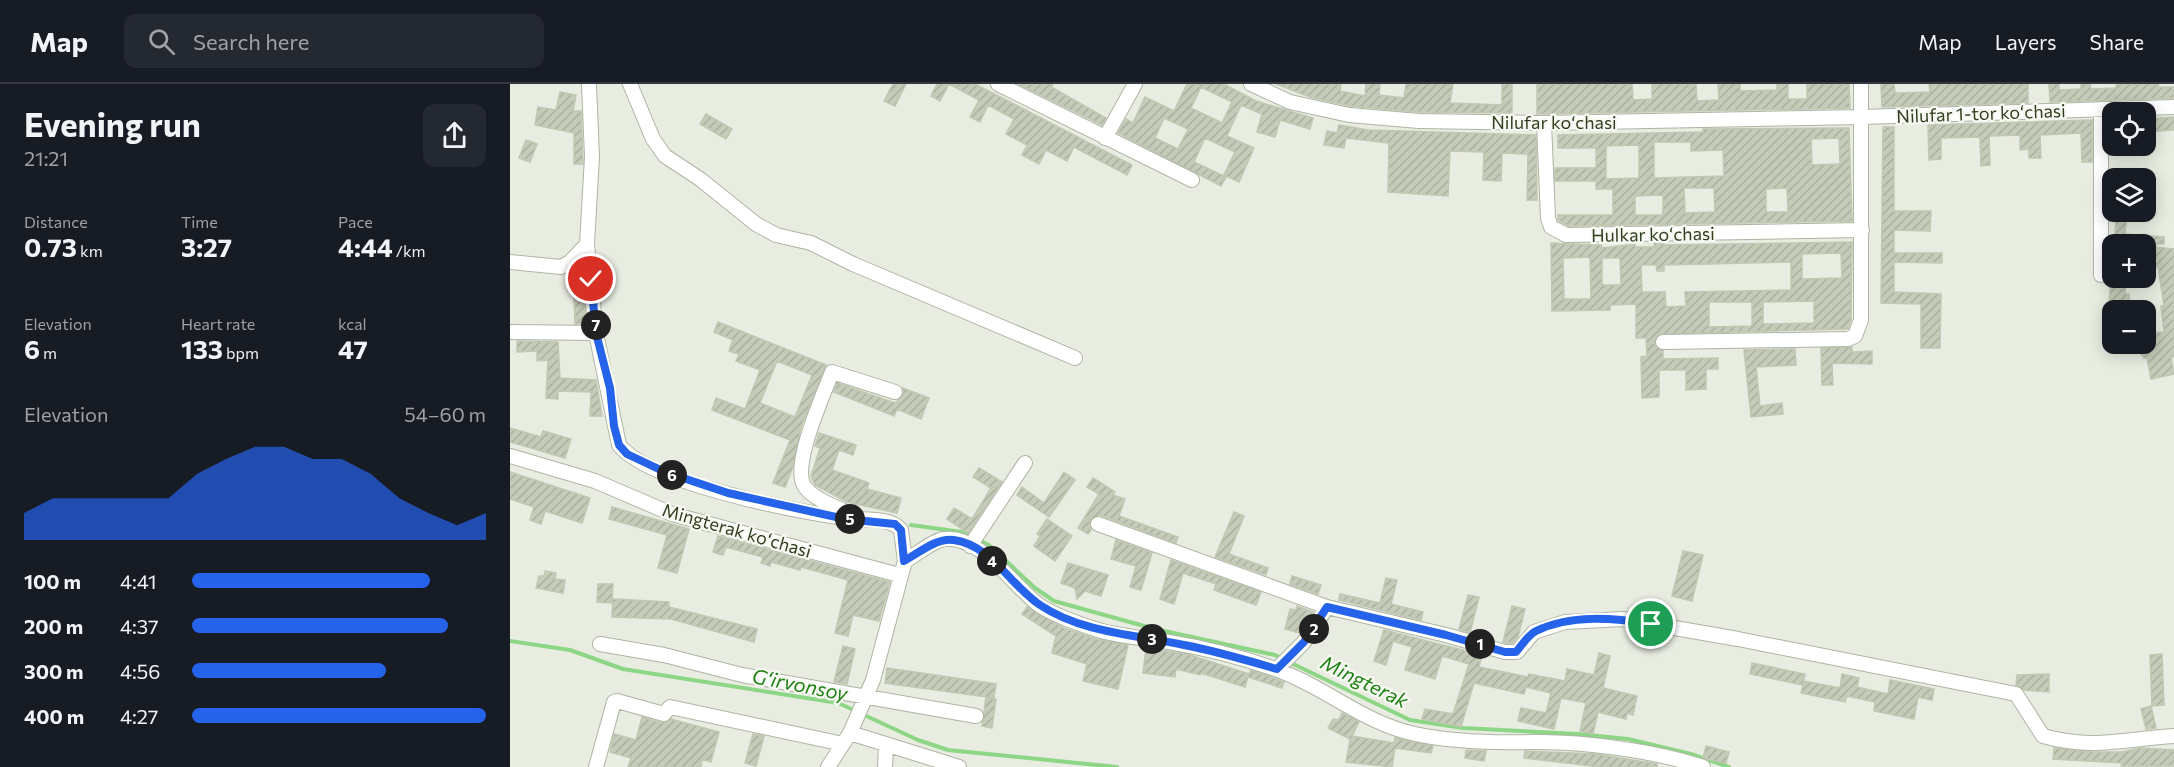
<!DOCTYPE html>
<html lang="en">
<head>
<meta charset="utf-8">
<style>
	:root { --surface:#171b24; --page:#242831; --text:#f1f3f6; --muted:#9ea1a6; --line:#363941; --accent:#2563eb }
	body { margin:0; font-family:Commissioner,sans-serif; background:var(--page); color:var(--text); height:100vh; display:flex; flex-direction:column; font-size:22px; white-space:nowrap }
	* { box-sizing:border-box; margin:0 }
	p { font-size:20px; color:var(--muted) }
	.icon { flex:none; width:33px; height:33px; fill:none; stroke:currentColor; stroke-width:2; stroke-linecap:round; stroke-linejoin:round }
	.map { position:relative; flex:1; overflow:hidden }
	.sheet { display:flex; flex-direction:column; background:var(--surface); width:510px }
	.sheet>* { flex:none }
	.tools { position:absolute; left:1592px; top:18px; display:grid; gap:12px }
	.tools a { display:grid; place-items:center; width:54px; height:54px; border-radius:12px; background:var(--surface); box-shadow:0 3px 15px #0003; font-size:30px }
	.pin { position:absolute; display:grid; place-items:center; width:51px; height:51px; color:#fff; margin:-26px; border:3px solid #fff; border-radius:50%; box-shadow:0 2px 6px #0007 }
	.km { position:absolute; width:30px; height:30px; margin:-15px; border-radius:50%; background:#222; color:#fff; font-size:16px; line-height:30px; text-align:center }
	.round { display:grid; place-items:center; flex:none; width:63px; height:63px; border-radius:12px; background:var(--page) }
	.headline { display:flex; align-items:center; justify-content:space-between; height:102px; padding:0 24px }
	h1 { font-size:33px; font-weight:700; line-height:45px }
	.stats { display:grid; grid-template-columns:repeat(3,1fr); gap:9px; height:102px; padding:6px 24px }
	.stats div { display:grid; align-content:center }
	.stats b { font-size:26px; font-weight:700 }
	.stats small { font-size:16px; font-weight:400 }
	.stats p { font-size:16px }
	.chart { height:168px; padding:12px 24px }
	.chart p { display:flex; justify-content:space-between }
	.chart svg { width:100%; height:108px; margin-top:6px; fill:var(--accent); opacity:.7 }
	ul { padding:0 24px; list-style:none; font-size:20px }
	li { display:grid; grid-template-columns:96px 72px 1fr; align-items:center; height:45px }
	li i { height:15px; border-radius:8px; background:var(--accent) }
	header { display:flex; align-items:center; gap:36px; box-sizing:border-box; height:84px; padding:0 30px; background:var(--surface); border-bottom:2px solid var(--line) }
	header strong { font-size:28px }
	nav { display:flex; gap:33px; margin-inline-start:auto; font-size:21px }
	.search { width:420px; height:54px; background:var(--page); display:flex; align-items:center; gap:15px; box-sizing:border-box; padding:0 21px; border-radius:12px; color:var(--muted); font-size:22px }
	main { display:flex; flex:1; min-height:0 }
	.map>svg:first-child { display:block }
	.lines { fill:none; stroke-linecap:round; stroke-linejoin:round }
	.stream { stroke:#8dd685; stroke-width:4 }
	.building { fill:url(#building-hatch); stroke:#c0c7b3; stroke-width:1.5; fill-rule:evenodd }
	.minor-casing { stroke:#aeb5a3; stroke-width:16 }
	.minor { stroke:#fff; stroke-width:14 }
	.route-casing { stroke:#fff; stroke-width:12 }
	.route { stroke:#2563eb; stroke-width:8 }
	.labels { text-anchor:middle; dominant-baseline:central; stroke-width:4.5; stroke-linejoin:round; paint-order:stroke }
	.street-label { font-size:18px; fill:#303f20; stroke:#f7f9f2 }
	.water-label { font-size:20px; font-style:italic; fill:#1f8015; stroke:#f7f9f2 }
</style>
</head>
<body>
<header>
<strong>Map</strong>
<div class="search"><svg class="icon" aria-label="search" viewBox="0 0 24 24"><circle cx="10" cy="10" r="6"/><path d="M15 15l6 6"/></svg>Search here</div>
<nav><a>Map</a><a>Layers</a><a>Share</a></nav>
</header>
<main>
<section class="sheet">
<div class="headline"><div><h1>Evening run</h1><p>21:21</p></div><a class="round"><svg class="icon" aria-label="share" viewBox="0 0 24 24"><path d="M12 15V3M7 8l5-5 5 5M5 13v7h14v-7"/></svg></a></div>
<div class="stats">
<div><p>Distance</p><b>0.73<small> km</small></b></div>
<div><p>Time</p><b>3:27</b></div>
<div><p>Pace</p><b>4:44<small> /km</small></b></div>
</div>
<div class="stats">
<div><p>Elevation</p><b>6<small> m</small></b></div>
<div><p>Heart rate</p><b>133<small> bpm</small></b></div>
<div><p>kcal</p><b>47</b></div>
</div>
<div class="chart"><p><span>Elevation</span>54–60 m</p>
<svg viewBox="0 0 160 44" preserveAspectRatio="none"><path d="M0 44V33L10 27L20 27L30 27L40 27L50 27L60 17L70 11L80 6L90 6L100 11L110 11L120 17L130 27L140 33L150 38L160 33V44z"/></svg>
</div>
<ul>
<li><b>100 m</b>4:41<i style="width:81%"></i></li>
<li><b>200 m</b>4:37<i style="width:87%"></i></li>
<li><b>300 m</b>4:56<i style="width:66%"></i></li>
<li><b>400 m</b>4:27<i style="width:100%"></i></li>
</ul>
</section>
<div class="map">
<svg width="1664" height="683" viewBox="0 0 1664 683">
	<defs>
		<pattern id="building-hatch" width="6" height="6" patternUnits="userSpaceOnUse" patternTransform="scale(1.5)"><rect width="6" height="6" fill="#c5cbb9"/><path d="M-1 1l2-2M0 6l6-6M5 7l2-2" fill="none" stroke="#aaaf9f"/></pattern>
	</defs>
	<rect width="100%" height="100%" fill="#e9ede1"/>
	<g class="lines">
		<path class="stream" d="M401,441L452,448L479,461L525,504L544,517L645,545L765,571L772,574
			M0,557L60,566L113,585L328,619L346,627
			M779,578L900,636L953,644L1068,650L1118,655L1181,670L1219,683
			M352,630L408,656L438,666L607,683"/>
	</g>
	<path class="building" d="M383,0H396L385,22L374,17Z
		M427,0H465L622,81L617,91L564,63L557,77L536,66L529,80L512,71L517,61L496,50L504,35L478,21L470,38L460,33L469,16L439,0L430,17L421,12Z
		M508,0H543L541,3L596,34L592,41Z
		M677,0H714L746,17L803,34L800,45L770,36L765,53L747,48L752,30L731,21L717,52L744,64L729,98L714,91L725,68L695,54L684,78L716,93L711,102L608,49L616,35L623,39L635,13L664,27ZM691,3L722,18L712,39L681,24ZM654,34L678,45L668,65L645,54Z
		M766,0H831L830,7L855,12L856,0H870L869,11L894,14L896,0H943L940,19L992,21V0H1002V29L909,28L840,22L800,13Z
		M1027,0H1122L1123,16L1142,15V0H1186L1187,17L1209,16L1208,0H1230V7L1267,6V0H1278V15H1297V0H1339L1340,24L1027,30Z
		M1371,0H1384L1385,9L1420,8L1419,0H1518V19L1372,23Z
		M1539,0H1549V6L1571,5V0H1580L1581,5L1606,4V0H1648L1649,3H1664V14L1540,18Z
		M50,8L66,11L63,27H71L73,80H64V49L25,41L28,23L46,26Z
		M196,30L222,45L216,55L190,40Z
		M1664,33V46L1635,48V35Z
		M1582,36V78H1572L1571,49L1530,51L1531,74H1519V65L1510,66V51L1479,52L1480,81L1471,82L1470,53L1431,54V75L1419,76L1418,41Z
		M829,41L858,46L1026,51L1027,116H1017L1018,70L992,69L991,97L973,96L974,68L940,67L938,112L878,108L879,59L836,54L834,64L814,61L817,47L827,49Z
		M1373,43H1384V127H1421L1420,147L1384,146V169H1432V179L1384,178V208L1431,210L1430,264H1411V220L1371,219Z
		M1339,44L1342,137L1058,142L1048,136V131H1103V105H1086V97H1045V84H1086V64H1048V51L1193,48V45ZM1329,54L1330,80L1302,81L1301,55ZM1144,58H1181V67L1213,66L1214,92L1144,94ZM1129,61V94L1096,95V62ZM1174,104H1204L1205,128L1175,129ZM1277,104L1278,128H1256V105ZM1153,111V131H1125V112Z
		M16,56L27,60L20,78L9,74Z
		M1607,128H1617L1615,150L1654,153V160H1604Z
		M1154,158V161L1342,158L1341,236L1338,245L1149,250L1144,259L1153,267V275L1208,274V285H1196V305L1176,306V286H1149V313L1132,314L1131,273L1137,272L1136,254H1126V220L1100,221V226L1042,227L1041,159L1091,161L1092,164L1125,160V163H1144V159ZM1331,169L1332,194L1292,195V170ZM1080,173L1081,215H1054L1053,174ZM1092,174H1110L1111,201H1092ZM1281,178V206L1175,208L1176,222L1156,223L1155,208H1132L1131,181H1146L1147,187H1154V181ZM1304,217V239L1253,240V218ZM1199,218H1242V242L1199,243Z
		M1635,162L1664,165V273H1661L1664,290L1641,295L1637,274H1634L1624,260H1635V249L1654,248L1651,222H1654L1648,183L1635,182Z
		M70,181L76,240H65L63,186Z
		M1601,194H1617L1615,210H1619L1621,226H1603L1599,220Z
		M208,238L316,281L291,343L283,383L275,403L263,399L280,356L202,326L206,314L235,325L250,286L226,277L229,270L219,267L223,256L204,248ZM267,277L302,291L285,333L250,319Z
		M7,257L48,258L50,294L86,296L92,332H80L81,308L48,307V315L36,314L38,276L27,277V267L7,268Z
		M1342,263V268L1362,267V280L1322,279L1323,301H1312L1311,264Z
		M1285,265L1286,281L1246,283L1250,322L1272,319L1273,330L1241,333L1234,266Z
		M327,299L385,319L393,311V304L419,314L411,335L387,325L384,332L324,308Z
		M0,344L31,353L33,347L61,355L55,374L0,358Z
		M309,349L346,361L343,371L329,366L322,386L359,399L357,405L391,414L387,429L337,418L305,401L301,392L310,364L305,362Z
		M469,384L492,398L458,449L437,435L444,424L462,435L481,404L463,393Z
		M0,388L80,414L72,439L35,427L31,440L20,436L24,423L0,415Z
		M554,388L565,396L539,433L507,411L512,403L534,419Z
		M583,394L605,408L603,411L615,415L609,432L668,453L666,459L590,431L580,436L581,446L578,450L568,444L589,410L577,403Z
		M102,423L179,445L167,489L148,484L157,451L99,435Z
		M724,428L734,432L719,470L758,484L756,491L705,473Z
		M537,435L562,452L545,477L524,462L530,452L527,450Z
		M208,452L380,498L369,537L343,531L338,552L325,549L338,496L291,483L290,486L261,478L260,482L251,479L253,473L216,463L213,471L203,468Z
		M606,456L642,469L631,506L620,503L626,482L601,475Z
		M1173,467L1193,471L1182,517L1162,512Z
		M661,476L751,508L746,521L704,506L706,500L673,489L664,520L650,515Z
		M558,479L598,491L591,512L575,507L567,515L565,504L551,499Z
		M35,487L46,489L45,495L55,496L53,509L26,504L29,492H34Z
		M782,492L811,501L808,510L780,500Z
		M876,494L887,496L881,520L913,528L911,536L829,516L830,510L870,519Z
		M88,500H103L102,519L87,518Z
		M958,511L969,513L960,549L949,545Z
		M103,515L159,518V523L247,545L244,558L161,535L102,533Z
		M787,522L803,528L789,549L775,545L780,525L786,526Z
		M1002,522L1015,525L1008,553L1003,559H996L993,558Z
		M517,523L554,544L586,555L618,561L608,605L573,597L577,580L542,569L546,552L512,530Z
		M874,546L972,571L969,583L1018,593L1019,590L1055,597L1057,585L1084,591L1089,569L1100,572L1093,604L1127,612L1123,631L1117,629L1116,635L1088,628L1083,650L1070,647L1076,619L1051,614L1044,645L1008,637L1011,624L1036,629L1041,609L1016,603L1014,610L964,599L951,643L912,635L915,625L943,630L959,580L932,572L925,595L912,591L895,586L902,563L883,557L876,581L864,577Z
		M333,562L345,565L337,600L324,598Z
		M636,564L677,570L739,590L741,586L774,598L772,604L738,593L735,603L691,589L690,591L666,585L665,593L633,589Z
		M1652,570L1654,621L1642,622L1640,571Z
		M1242,579L1295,590L1293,601L1240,590Z
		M377,584L486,600L484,614L375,599Z
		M1332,590L1349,594L1347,603L1378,610L1380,596L1424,605L1422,616L1408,613L1404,635L1364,627L1365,618L1337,612L1335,618L1291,609L1294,597L1330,604Z
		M1539,590V608L1514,606L1506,601L1507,591Z
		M476,613L486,615L482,644L472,642Z
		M1641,622L1646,644L1636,645L1631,625Z
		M832,629L849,638L842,652L884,659L885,654L923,662L921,669L885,664L882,683L836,678L840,655L818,644L823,635L829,636Z
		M132,633L152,639L161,635L209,648L201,678L192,675L191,683H118L121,674L100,668L104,650L126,656Z
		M243,650L254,652L246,682L235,679Z
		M1196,662L1219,668L1216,679L1193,674Z
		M1544,664L1583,668H1612L1630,664L1664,666V682H1611L1612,679L1543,675Z
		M956,666L976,667L974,677L955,674Z
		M1015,667L1085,670L1147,680V683H1090L1014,674Z"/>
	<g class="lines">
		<g class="minor-casing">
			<path id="minor" d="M79,0L82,73L77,160L86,249L109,361C140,399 284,427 334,434C351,437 380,432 391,446L395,477L363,596L340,649L318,683
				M120,0L143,55L155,72L190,95L246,140L266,151L301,159L343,180L565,274
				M488,0L682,96
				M741,0L780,18L839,31L909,37L1034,39L1352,33L1664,23
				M1034,39L1038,134L1041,143L1056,151L1352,146
				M595,54L625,0
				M0,178L51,183L60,178L77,160
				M1591,191V25
				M0,248L86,249
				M1153,258L1338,255L1345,252L1351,236V0
				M0,372L85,397L162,430L389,491
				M343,431C329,424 304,416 295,403C280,383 314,310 322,288L385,308
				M588,440L817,523L936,551L995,568H1007L1024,548L1055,538L1113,535L1228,555L1506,610L1533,652C1583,666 1615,655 1664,652
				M460,462L515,379
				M395,477C406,471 422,457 434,455C470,450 504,503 529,521C545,532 569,540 588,546C611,553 636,554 659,558C695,564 731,573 765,585C814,602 853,639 905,650C943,658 983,659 1022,658C1072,657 1146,667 1193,683
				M90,560L154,571L232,591L466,632
				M767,585L794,558L817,523
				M340,649L449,683
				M86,683L104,618L107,617L154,630L160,623L333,660
				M375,683L376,661"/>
		</g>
		<use href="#minor" class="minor"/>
	</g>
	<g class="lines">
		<g class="route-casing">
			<path id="route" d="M81,195L86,249L100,304L104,342L109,361L117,370L155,388L218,409L335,435L385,440L391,446L394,477C409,469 427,453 444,456C481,461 501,502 530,521C572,549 626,551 674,561C706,567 736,576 767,585L794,558L817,523L936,551L995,568H1006C1012,561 1018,551 1026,547C1061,530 1104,534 1141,540"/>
		</g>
		<use href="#route" class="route"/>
	</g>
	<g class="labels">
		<g class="street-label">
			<text transform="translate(1471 29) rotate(-2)">Nilufar 1-tor koʻchasi</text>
			<text x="1044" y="38">Nilufar koʻchasi</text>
			<text transform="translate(1143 150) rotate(-1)">Hulkar koʻchasi</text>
			<text transform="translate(227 446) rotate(16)">Mingterak koʻchasi</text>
		</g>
		<g class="water-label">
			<text transform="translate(855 597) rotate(26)">Mingterak</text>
			<text transform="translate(290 600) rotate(11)">G‘irvonsoy</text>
		</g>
	</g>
</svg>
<div class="tools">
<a><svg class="icon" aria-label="locate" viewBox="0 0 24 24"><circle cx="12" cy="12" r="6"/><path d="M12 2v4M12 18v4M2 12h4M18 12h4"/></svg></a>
<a><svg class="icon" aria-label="layers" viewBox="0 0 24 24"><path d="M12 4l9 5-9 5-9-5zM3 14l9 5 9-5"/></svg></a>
<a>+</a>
<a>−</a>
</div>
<div class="pin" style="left:1141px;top:540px;background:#1e9e55"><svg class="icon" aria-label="arrive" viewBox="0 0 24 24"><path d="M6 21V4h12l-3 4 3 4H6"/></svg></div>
<div class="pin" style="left:81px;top:195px;background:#d93025"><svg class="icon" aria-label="check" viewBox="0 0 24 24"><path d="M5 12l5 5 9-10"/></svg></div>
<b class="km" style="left:970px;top:560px">1</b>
<b class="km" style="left:804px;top:545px">2</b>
<b class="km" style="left:642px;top:555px">3</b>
<b class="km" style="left:482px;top:477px">4</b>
<b class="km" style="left:340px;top:435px">5</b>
<b class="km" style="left:162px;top:391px">6</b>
<b class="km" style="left:86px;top:241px">7</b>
</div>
</main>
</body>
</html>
